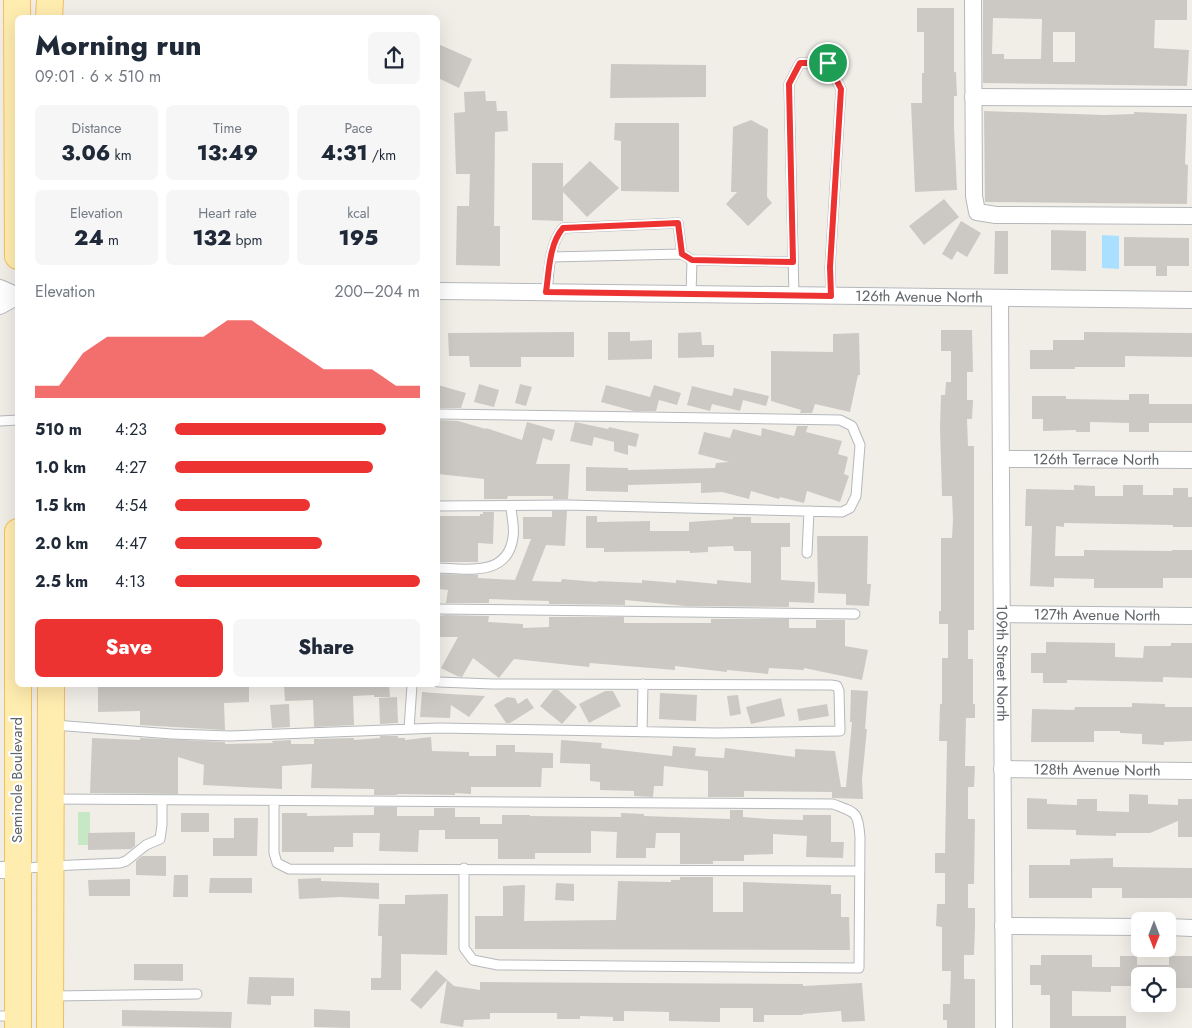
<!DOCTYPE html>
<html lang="en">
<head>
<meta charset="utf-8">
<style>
	:root { --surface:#fff; --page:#f6f6f7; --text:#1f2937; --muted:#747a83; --accent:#ed3332 }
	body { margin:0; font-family:Jost,sans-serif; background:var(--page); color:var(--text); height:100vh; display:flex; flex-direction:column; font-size:19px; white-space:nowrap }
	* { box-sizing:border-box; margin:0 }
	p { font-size:16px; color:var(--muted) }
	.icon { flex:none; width:28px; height:28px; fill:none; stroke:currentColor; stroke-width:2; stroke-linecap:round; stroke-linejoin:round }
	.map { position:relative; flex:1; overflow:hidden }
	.details { position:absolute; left:15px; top:15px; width:425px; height:672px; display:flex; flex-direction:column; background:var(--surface); border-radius:8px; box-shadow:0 5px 20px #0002 }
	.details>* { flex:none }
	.needle { width:32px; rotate:180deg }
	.tools { position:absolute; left:1131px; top:912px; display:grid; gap:10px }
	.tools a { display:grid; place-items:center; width:45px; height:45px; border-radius:8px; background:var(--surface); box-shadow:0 5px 20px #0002; font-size:25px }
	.pin { position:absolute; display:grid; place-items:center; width:42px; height:42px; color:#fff; margin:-21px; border:2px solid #fff; border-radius:50%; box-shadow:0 1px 5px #0007 }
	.round { display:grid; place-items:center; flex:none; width:52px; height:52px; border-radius:8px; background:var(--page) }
	.headline { display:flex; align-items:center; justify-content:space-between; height:85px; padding:0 20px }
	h1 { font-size:28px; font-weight:800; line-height:38px }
	.stats { display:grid; grid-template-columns:repeat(3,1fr); gap:8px; height:85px; padding:5px 20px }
	.stats div { display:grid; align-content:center; border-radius:8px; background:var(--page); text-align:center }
	.stats b { font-size:21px; font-weight:800 }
	.stats small { font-size:14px; font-weight:400 }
	.stats p { font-size:14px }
	.chart { height:140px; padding:10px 20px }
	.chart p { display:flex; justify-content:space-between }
	.chart svg { width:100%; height:90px; margin-top:5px; fill:var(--accent); opacity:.7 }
	.button { display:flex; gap:10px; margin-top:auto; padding:10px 20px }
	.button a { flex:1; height:58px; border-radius:8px; background:var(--accent); color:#fff; font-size:20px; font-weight:800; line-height:58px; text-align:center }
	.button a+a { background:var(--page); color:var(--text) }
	ul { padding:0 20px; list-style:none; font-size:16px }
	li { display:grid; grid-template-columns:80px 60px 1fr; align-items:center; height:38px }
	li i { height:12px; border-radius:6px; background:var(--accent) }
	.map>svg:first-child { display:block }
	.green { fill:#c7e8c4 }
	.water { fill:#aae0ff }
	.building { fill:#ccc9c5; fill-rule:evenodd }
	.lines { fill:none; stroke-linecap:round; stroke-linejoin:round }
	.lane-casing { stroke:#b5b8bc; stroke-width:11 }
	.street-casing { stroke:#b5b8bc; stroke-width:18 }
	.primary-casing { stroke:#f4bf5e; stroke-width:28 }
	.lane { stroke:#fff; stroke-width:9 }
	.street { stroke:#fff; stroke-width:16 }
	.primary { stroke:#ffecaf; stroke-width:26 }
	.route-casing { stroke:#fff; stroke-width:10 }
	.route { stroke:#ed3332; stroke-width:6 }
	.labels { text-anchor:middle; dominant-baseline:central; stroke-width:4.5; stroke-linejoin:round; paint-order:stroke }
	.street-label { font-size:15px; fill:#5f6468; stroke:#fff }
</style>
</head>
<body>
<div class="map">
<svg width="1192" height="1028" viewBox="0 0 1192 1028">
	<rect width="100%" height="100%" fill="#f1eee8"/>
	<path class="green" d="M78,812H90V845H78Z"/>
	<path class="water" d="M1102,235L1119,236V269L1102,268Z"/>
	<path class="building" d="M983,0H1187V20H1155L1154,48L1189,50L1187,86L983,83ZM993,18L1042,19L1041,59H1004V54H992ZM1053,32H1075V62H1053Z
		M917,8H954V72H956L957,96H954V128L957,190L915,192L911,103H922V73H924V32H917Z
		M438,44L472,59L459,88L438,78Z
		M611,64L706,65V97L610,98Z
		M485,91L486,101H496L497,111H507L508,131L495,132L494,226H500V266L456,265L457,206H469L470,174H456L454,113L465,112L464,92Z
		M984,111L1104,115L1134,114V112L1187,114L1185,164L1188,165L1187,204L985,202Z
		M751,120L768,129L767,197L772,203L748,226L726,204L737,192H731L733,127Z
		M615,123H679V192L621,191V141L614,140Z
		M590,161L619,188L587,217L563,192V221L532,220V163H563V187Z
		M944,199L959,217L924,245L909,226Z
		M961,221L981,233L967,257L957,251L952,260L942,254Z
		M1051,230L1086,231V271L1051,270Z
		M995,231H1008V274H994Z
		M1124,237L1189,238V266H1167V276H1156V266H1124Z
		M941,330H972L973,372H967V400H973L972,419H967L968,446H974V630H968V659H973V704H975V718H966L965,766H975L974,787H968V819H975L974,884H968V908H975V927L974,955H964V979H975V1028H947V1020H943V1004H950L951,971H942V927L936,926L937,904H945V873H935V853H945L947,741H939L940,704H942V658H948V624H939V611H941V538H952L953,519L952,496H942L940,427L941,395H945L946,382H951V351H941Z
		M574,332V357H521V367H470L469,356H449L448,333Z
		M608,332H630V341L652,340V359L608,360Z
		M701,332L702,345H714V357L678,358V333Z
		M1084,332L1192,333V357L1125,356V367H1075V369H1030V350H1053V340H1084Z
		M859,333L860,375H858L850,412L815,404L812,413H800L801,410L771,401V351L833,352V334Z
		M479,384L499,390L494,407L474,402Z
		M520,384L532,387L526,406L515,403Z
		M438,385L466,393L461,408H438Z
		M606,385L650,397L654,385L681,393L677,405L659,400L656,411H634L601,402Z
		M692,386L732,396L734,388L769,396L766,406L743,400L740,411L712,404L710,411L687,405Z
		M1129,394H1149V404H1192V423H1149V432H1129V423L1090,422V432H1076V430L1043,431V419H1032V396H1066V399L1129,400Z
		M438,420L458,421L486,429V428L522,440L527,422L555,430L552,441L543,438L536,464H570L568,499H553V496H508L507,499H484V479L438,474Z
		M575,422L608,429L609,427L639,434L636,447L628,445V455L614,451V442L594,437L592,446L570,441Z
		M797,426H808L806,432L842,441L838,454L848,457L844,474L849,476L840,502L807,491L804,503L780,497L779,499L751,491L749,499L722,492L701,493V483L628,485V492L586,491V467L628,468V470L715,468L716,463L729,462L698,454L704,432L730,438L733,429L761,436L762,428L794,436Z
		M1074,485L1095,486V496H1123V485H1143V495H1173V488H1188V497H1192V527H1173V525L1064,523V527L1056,526L1055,556H1084V550L1172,551V550H1192V578H1163V588H1094V579L1054,578V587L1030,586L1032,526H1025L1026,489L1074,490Z
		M552,511H567L565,546L546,545L532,581L561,582L562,579L597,582L598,581L642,583V580L676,583V580L717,584V580L751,583V551H734L733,546L708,547V552L690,553V551L604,552V548H586V516H597V522L650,521V531H689V522L733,519V517H751V523H790V547H781V580L815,582L814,603L789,602V607L686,606L625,600V605L549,604V601L489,599V603H446L448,590L438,589V574L478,575V578L515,580L531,539H523V517H552Z
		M483,512H494L493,544L478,543V562H438V516H480V514H483Z
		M817,536H868L867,584H871L869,606L846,605V594L818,593Z
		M445,615L489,616L488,622L523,624V628L549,627V617H624V623H711V619H789V628H816V620H845V646L868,650L862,680L804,668V670L769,668L768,674L727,670V672L675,666V670L590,663L589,667L514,659L499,678L473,658L462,677L457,676L441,668L458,637H438V616Z
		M1046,642L1115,643V657L1143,658L1144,646H1171V643H1192V678L1163,677V682L1067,680V683H1043V673H1031V653H1046Z
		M98,685H249V702L224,703L225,730L140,725V711L98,712Z
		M284,685H389L390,697H374V695L353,696L354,725L314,727L313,700L285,701Z
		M553,690H558L577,707L562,724L540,706Z
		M851,690L868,691L865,729H867L862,779L863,799L832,798V792L744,791V797H708V771L664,766L663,786H654L653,797L634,796V791L600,790V782L590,781V764L560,763L561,740L602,743L601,748L672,756L673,746L696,748L695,756L724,758L725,748L795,757V749L835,751L841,787H846L852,722H850Z
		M605,691H613L621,706L589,723L579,704Z
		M422,692L433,693L485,696L469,717L451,705L450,718L420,717Z
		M660,693L697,695L696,721L659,719Z
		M738,695L741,714L730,716L727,696Z
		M397,697L398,723L380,724L379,698Z
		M507,697L515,698L518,704L527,698L534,708L510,723H506L494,705Z
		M781,698L785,716L751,724L746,707Z
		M1132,703L1165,704V707H1192V741L1164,742V745L1142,744V734L1120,733V731H1094V742H1031L1032,709L1074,710L1075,707H1132Z
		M289,704L290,727L272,728L270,705Z
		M827,704L829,716L799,721L797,709Z
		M380,736H398V738H405V740L431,737L432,751L469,752V756H496V745H515V752L553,753V768H542L541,787H471V794L455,793V795L397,794V795H374V789L311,788L312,764L282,766V789L203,785L204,765L178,757V794L90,793L92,738L140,740V738L225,742V744L273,743L272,741L291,740V744H314V739L354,738V740L380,738Z
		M1129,794L1148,795V804L1178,805V799H1192V837H1178V821L1150,833H1116V836L1076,835V830L1027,829V798L1047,799V804L1077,805V799H1097V811L1129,812Z
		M374,807H397V816H434V808H455V817H480V824H502V815H530V816L621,817V813L644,814V816L730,819V810H743V817L768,819L803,820V815H831V842H844L843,858L806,857L807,836L773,834V854L744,855V861H713V864H680V833H656L655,848H646V858H616L617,832L591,831V853H535V859H498V839H445V830H419L418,852L379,851L380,833H353V847H334V852H282V813H307V816L374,815Z
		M181,813H209V832H181Z
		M234,818H258L257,856H213V838H234Z
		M135,832V846L131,849L88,850V833Z
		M142,856H166V876L136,875V861Z
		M1113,858V867L1192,868V898H1122V888H1092V898H1029V865H1070V859Z
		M174,875H188V897H173Z
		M680,877H713V912H743V882L831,885V894H841V917H849L850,950L475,949V916H503V886L525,885L524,921L616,920L618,881L671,882V880H680Z
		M210,878H252V893H209Z
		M321,878V881L379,883V899L340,897L299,899L298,879Z
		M130,879V896H89L88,880Z
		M556,883L574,884V901L555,900Z
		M448,894L447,955L401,954V990H371V978H381L382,936H378L379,904H405V895Z
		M1041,955H1092V967H1120V956H1137V965H1169V956H1192V988H1170V976H1140V986H1111V992L1072,991V1016H1126V1028H1050V995H1041V985H1030V965H1041Z
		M134,964H183V981L134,980Z
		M436,970L454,986L480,990V982L803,984V986L862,983L865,1021L842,1022L841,1011L803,1014V1015H764V1022H753V1008H720V1022L669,1021V1012L624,1011V1021H613V1017L580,1016V1019H557V1013H490V1019L464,1020L463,1027L440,1023L447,980L421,1009L410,1000Z
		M249,977L294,978V996H271V1005L247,1004Z
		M314,1009L350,1011V1028L314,1027Z
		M122,1010L232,1012L231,1028L122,1026Z"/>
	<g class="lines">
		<g class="lane-casing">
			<path id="lane" d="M551,257L682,254L692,260
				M547,293C549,272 549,244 563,228L678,223L682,254
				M691,294L692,260L793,262
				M794,296L789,84L800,63H828L841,89L830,267L831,296
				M438,414L840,420L852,426L860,445L856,496L850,508L842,512L568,505L438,506
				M0,421L18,420
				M807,553L809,511
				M438,568C467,569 508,577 513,537C515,527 511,515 511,506
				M438,609L855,614
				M54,725L172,734L230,736L439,728L717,733L840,731L839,691L837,686L831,685L493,684L438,682
				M409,729L412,685
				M642,732L643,684
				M53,799L833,804C856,813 858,811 860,837L859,968L498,965L473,960L464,948V868
				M274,801V853L277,863L289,869L860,871
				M19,869L50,866L120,863L126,861L146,845L160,839L162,825V800
				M53,996L197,994
				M0,1016H15"/>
		</g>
		<g class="street-casing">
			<g id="street">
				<path d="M973,0L974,196L977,212L996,215L1192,216"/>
				<path d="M973,97L1192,98"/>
				<path d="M0,288L18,296"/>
				<path id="s1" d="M438,291L1192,300"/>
				<path id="s2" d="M1000,299L1004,1028"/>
				<path d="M0,306L18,296"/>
				<path id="s3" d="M1001,459L1192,460"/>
				<path id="s4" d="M1002,614L1192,616"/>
				<path id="s5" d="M1002,769L1192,771"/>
				<path d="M0,870H17"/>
				<path d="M1003,926L1140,927"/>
				<path d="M1168,927L1192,928"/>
			</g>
		</g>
		<g class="primary-casing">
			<path id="primary" d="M17,0L18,256
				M49,18L50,0
				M18,532V1028
				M50,1028L51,685"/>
		</g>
		<use href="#lane" class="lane"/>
		<use href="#street" class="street"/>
		<use href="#primary" class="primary"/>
	</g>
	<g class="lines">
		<g class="route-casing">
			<path id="route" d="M800,63H828L841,89L830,267L831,296L546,292C549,272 549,244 563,228L678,223L682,254L692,260L793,262L789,84Z"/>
		</g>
		<use href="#route" class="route"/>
	</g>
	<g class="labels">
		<g class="street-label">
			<text stroke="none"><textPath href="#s1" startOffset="481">126th Avenue North</textPath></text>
			<text stroke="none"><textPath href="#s3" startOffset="95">126th Terrace North</textPath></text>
			<text stroke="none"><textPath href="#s4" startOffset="95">127th Avenue North</textPath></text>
			<text stroke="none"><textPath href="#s2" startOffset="364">109th Street North</textPath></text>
			<text stroke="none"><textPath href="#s5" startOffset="95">128th Avenue North</textPath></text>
			<text transform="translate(17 780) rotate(-90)">Seminole Boulevard</text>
		</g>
	</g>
</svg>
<div class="tools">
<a><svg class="needle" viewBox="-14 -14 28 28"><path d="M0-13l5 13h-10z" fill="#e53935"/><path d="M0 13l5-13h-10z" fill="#747a83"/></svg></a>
<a><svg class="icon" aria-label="locate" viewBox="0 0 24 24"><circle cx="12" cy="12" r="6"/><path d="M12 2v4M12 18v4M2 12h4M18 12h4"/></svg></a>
</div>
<div class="pin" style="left:828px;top:63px;background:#1e9e55"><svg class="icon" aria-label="arrive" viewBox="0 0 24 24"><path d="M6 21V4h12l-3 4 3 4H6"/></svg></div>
<section class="details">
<div class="headline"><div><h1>Morning run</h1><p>09:01 · 6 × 510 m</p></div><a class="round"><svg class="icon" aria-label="share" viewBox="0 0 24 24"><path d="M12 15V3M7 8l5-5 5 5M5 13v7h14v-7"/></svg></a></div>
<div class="stats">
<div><p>Distance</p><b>3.06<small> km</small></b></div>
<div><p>Time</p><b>13:49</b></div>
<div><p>Pace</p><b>4:31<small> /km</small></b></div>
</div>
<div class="stats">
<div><p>Elevation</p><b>24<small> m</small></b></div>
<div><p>Heart rate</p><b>132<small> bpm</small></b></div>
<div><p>kcal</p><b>195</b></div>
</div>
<div class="chart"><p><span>Elevation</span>200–204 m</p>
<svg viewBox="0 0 160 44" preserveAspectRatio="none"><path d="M0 44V38L10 38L20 22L30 14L40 14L50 14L60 14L70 14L80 6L90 6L100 14L110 22L120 30L130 30L140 30L150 38L160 38V44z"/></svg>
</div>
<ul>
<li><b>510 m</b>4:23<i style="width:86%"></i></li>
<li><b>1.0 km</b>4:27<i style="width:81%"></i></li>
<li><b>1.5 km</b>4:54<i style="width:55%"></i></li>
<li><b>2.0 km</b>4:47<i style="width:60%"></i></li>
<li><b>2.5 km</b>4:13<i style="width:100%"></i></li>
</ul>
<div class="button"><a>Save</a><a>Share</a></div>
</section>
</div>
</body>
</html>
